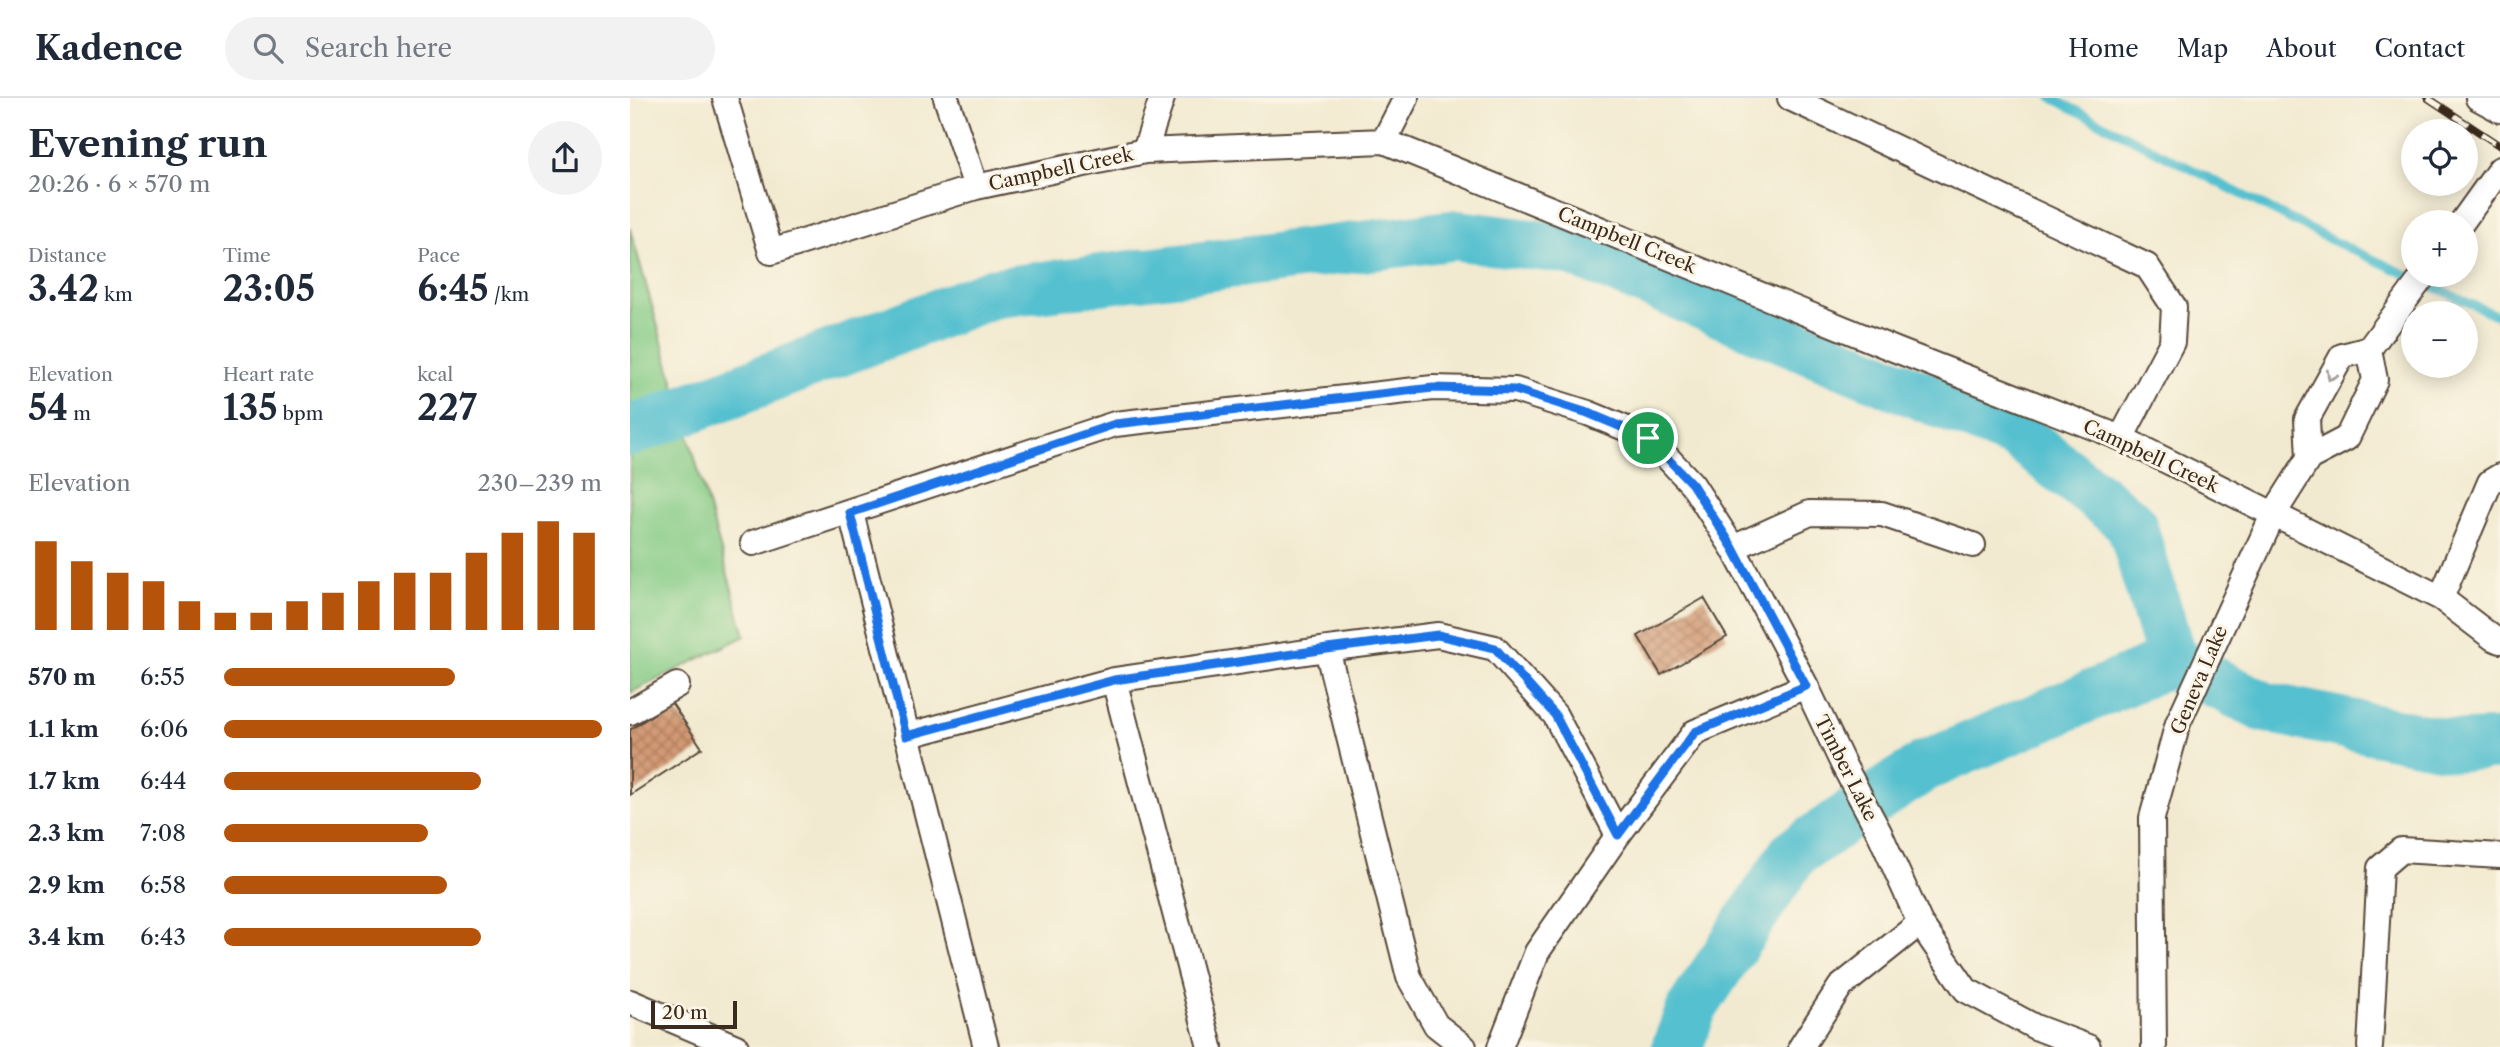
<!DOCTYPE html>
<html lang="en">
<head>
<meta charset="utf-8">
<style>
	:root { --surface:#fff; --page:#f2f2f3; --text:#1f2937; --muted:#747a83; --line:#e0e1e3; --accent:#b45309 }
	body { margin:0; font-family:"Libre Caslon Text",serif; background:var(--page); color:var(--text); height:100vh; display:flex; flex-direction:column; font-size:26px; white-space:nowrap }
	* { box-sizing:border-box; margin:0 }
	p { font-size:23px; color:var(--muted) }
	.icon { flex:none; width:38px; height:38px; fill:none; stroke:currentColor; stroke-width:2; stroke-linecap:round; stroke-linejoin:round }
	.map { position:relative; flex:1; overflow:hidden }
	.drawer { display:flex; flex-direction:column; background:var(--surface); width:630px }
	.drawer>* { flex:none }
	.fabs { position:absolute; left:1771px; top:21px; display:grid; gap:14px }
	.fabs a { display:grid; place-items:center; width:77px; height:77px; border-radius:50%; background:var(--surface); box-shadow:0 4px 18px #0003; font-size:35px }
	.scale { position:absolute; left:21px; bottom:18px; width:86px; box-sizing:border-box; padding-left:7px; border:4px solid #3b2a1e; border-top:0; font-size:19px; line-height:24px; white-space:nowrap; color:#3b2a1e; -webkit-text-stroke:5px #fcf5e5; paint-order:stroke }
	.pin { position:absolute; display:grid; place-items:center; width:60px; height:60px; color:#fff; margin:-30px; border:4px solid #fff; border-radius:50%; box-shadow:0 2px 7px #0007 }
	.round { display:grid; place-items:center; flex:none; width:74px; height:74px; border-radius:37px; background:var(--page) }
	.overview { display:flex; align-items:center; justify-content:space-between; height:119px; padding:0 28px }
	h1 { font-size:38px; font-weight:800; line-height:52px }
	.figures { display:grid; grid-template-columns:repeat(3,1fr); gap:10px; height:119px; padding:7px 28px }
	.figures div { display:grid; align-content:center }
	.figures b { font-size:35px; font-weight:800 }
	.figures small { font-size:19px; font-weight:400 }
	.figures p { font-size:19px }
	.chart { height:196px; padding:14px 28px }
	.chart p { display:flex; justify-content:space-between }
	.chart svg { width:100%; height:126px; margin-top:7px; stroke:var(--accent); stroke-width:6 }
	ul { padding:0 28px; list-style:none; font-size:23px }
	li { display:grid; grid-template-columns:112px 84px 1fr; align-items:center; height:52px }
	li i { height:18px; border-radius:9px; background:var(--accent) }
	header { display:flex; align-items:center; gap:42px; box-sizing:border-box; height:98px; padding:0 35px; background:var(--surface); border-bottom:2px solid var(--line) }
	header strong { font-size:33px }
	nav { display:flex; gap:38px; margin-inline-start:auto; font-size:24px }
	.search { width:490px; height:63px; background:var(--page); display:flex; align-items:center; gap:18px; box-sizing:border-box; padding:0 24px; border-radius:38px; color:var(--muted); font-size:26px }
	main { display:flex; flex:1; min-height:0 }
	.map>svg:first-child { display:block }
	.grass { fill:#85cb85; stroke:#607a52; stroke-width:2 }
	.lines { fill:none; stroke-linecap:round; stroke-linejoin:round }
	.stream { stroke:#55c0cf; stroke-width:9 }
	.river { stroke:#55c0cf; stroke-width:51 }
	.building { fill:url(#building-cross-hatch) }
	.minor-casing { stroke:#564739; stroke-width:28 }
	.minor { stroke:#fff; stroke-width:24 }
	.rail-casing { stroke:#3b2a1e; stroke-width:8 }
	.rail { stroke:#fcf5e5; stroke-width:5; stroke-dasharray:16; stroke-linecap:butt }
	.oneway { stroke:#a79f9a }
	.route-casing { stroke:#fff; stroke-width:14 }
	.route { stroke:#1a73e8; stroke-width:9 }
	.labels { text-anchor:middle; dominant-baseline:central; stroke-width:6; stroke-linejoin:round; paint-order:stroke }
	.street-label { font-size:19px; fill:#3b2a1e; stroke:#fcf5e5 }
</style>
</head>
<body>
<header>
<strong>Kadence</strong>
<div class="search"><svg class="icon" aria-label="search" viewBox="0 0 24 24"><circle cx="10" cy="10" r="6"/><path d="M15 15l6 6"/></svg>Search here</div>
<nav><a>Home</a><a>Map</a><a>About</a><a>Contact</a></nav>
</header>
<main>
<section class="drawer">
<div class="overview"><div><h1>Evening run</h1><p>20:26 · 6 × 570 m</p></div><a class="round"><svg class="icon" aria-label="share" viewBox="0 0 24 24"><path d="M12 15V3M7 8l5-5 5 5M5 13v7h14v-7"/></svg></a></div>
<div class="figures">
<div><p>Distance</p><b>3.42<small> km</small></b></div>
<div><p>Time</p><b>23:05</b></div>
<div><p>Pace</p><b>6:45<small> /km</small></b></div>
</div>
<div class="figures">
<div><p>Elevation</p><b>54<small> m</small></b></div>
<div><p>Heart rate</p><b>135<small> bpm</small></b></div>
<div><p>kcal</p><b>227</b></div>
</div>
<div class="chart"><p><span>Elevation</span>230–239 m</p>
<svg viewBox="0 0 160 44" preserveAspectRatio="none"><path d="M5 44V13M15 44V20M25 44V24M35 44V27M45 44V34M55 44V38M65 44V38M75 44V34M85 44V31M95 44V27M105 44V24M115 44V24M125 44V17M135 44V10M145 44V6M155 44V10"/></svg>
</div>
<ul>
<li><b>570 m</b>6:55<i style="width:61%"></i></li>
<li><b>1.1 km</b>6:06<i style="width:100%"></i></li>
<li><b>1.7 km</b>6:44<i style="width:68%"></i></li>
<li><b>2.3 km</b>7:08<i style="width:54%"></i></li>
<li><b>2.9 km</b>6:58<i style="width:59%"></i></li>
<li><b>3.4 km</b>6:43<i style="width:68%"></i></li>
</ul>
</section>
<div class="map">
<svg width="1870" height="949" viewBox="0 0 1870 949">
	<defs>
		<pattern id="building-cross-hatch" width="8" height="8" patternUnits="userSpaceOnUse" patternTransform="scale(1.75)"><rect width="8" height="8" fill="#d29973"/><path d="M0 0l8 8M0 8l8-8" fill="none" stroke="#ac7d5e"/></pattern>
	</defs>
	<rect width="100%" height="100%" fill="#fcf5e5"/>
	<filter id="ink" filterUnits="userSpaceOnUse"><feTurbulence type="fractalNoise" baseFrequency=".0143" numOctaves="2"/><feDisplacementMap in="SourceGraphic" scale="14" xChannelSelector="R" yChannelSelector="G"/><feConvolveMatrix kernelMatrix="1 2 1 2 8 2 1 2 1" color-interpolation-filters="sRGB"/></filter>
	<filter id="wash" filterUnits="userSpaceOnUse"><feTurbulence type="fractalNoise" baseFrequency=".00686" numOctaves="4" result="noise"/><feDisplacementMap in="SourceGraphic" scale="28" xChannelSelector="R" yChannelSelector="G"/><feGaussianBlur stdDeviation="1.57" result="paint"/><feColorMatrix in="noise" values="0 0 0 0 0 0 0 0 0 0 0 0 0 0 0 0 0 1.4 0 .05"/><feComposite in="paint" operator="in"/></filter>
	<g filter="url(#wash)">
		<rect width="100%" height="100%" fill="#f2ead0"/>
		<path class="grass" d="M0,130L115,538L0,595Z"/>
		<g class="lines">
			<path class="stream" d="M1422,0L1703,143L1870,219"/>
			<path class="river" d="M0,333L363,195L824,137L938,151L1388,337L1501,425L1542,563L1634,609L1826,648L1870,646
				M1047,949L1062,910L1164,755L1295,668L1542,563"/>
		</g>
		<g id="blocks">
			<path class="building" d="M1074,500L1097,539L1031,577L1008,538Z
				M41,604L72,650L0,697V632Z"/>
		</g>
	</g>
	<g filter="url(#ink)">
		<use href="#blocks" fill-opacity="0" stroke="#564739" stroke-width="2"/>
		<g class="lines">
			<g class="minor-casing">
				<path id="minor" d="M95,0L141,154L346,89L515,53L754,43L1266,252L1491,340L1811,500L1863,540L1870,543
					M316,0L346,89
					M1160,0L1517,168L1544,209L1542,244L1491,340
					M1848,0L1870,12
					M754,43L776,0
					M515,53L532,0
					M1832,124L1870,71
					M1679,360L1677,321L1712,258L1739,251L1794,177
					M221,415L356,949
					M123,445L485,326L803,290L885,292L958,315L1019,340L1062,386L1103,450L1176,588L1214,668L1249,734L1290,825L1336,892L1405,929L1458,949
					M1103,450L1180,415L1252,416L1343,447
					M1811,500L1860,384L1870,378
					M697,551L779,879L806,927L834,949
					M484,582L580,949
					M0,614L47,587
					M276,638L484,582L697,551L808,537L865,550L925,617L988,737
					M0,904L106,949
					M870,949L907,854L988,737L1065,634L1176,588
					M1171,949L1210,889L1290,825
					M1524,949L1522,720L1548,625L1643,417L1679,360L1717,340L1745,282L1739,251
					M1740,949L1750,770L1771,752L1870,758"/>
			</g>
			<use href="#minor" class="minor"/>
			<g class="rail-casing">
				<path id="rail" d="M1798,0L1870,48"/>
			</g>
			<use href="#rail" class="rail"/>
		</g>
		<defs><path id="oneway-chevron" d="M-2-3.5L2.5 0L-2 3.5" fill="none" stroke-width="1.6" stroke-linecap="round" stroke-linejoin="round" transform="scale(1.75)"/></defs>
		<use class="oneway" href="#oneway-chevron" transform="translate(1701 278) rotate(119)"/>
	</g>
	<g class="lines" filter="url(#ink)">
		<g class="route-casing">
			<path id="route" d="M803,290L885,292L958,315L1018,340L1062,386L1103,450L1176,588L1065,634L988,737L925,617L865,550L808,537L697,551L484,582L276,638L220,415L485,326Z"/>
		</g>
		<use href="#route" class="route"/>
	</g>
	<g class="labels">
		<g class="street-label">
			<text transform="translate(431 71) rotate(-12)">Campbell Creek</text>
			<text transform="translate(997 142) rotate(22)">Campbell Creek</text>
			<text transform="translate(1521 358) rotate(25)">Campbell Creek</text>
			<text transform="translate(1569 582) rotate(-67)">Geneva Lake</text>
			<text transform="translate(1216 670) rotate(63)">Timber Lake</text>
		</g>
	</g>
</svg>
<div class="fabs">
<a><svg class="icon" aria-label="locate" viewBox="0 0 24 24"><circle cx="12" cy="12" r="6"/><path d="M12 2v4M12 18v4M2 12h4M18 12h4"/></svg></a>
<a>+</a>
<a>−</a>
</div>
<div class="scale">20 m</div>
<div class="pin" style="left:1018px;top:340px;background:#1e9e55"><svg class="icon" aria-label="arrive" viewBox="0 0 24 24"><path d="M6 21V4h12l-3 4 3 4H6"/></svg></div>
</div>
</main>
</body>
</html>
